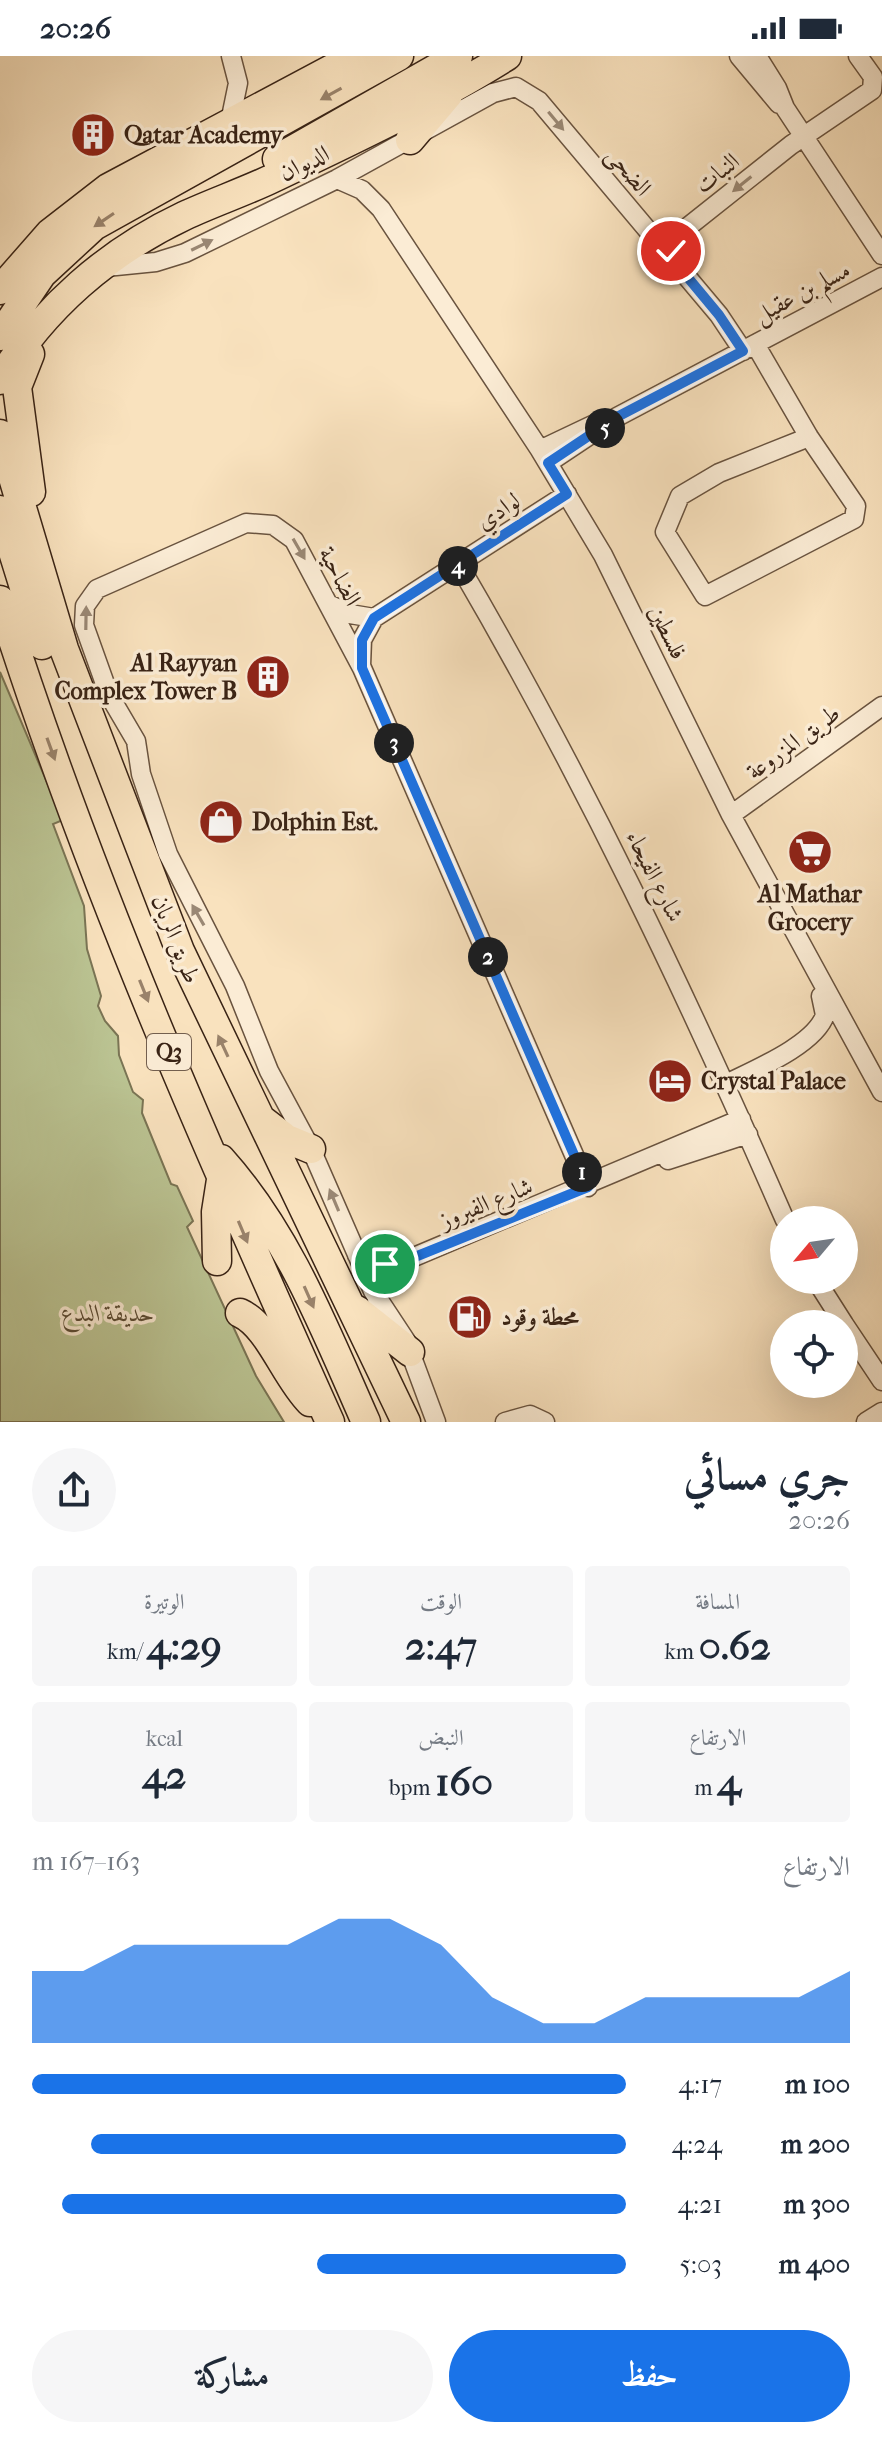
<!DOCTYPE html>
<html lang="ar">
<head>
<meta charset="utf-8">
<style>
	:root { --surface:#fff; --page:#f6f6f7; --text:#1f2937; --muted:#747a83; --accent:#1a73e8 }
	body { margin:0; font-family:"IM FELL French Canon",Amiri,serif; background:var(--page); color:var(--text); direction:rtl; height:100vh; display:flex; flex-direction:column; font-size:30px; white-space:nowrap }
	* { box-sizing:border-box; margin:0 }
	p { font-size:26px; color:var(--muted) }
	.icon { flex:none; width:44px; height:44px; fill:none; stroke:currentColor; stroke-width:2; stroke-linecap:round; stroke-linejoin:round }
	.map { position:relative; height:1366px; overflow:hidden; direction:ltr }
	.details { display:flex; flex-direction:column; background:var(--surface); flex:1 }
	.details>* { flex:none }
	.needle { width:52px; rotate:241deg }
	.fabs { position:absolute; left:770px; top:1150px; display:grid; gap:16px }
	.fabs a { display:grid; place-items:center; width:88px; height:88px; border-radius:50%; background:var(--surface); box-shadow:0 8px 32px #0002; font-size:40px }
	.pin { position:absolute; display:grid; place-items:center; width:68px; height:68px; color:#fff; margin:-34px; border:4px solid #fff; border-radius:50%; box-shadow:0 2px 8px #0007 }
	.km { position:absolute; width:40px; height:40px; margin:-20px; border-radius:50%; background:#222; color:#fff; font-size:22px; line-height:40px; text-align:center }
	.round { display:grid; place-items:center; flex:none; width:84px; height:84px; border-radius:42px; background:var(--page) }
	.overview { display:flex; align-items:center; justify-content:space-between; height:136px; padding:0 32px }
	h1 { font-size:44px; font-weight:800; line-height:60px }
	.figures { display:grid; grid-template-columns:repeat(3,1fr); gap:12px; height:136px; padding:8px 32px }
	.figures div { display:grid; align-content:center; border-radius:8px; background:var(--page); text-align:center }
	.figures b { font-size:40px; font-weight:800 }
	.figures small { font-size:22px; font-weight:400 }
	.figures p { font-size:22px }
	.chart { height:224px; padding:16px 32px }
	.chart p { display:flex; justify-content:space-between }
	.chart svg { width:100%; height:144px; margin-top:8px; fill:var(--accent); opacity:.7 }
	.button { display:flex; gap:16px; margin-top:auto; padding:16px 32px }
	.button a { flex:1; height:92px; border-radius:48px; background:var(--accent); color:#fff; font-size:32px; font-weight:800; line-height:92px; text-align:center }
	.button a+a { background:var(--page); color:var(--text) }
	ul { padding:0 32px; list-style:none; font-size:26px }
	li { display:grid; grid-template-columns:128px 96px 1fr; align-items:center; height:60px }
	li i { height:20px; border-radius:10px; background:var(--accent) }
	.status { display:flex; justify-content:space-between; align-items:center; height:56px; padding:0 40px; background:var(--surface); direction:ltr }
	.status svg { height:22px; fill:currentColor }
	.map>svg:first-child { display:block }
	.green { fill:#bbc493; stroke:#7a7454; stroke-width:2 }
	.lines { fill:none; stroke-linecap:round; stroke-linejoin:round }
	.minor-casing { stroke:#69533f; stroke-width:21 }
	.primary-casing { stroke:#392315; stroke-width:31 }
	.minor { stroke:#fbecd5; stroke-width:18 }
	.primary { stroke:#f9e2be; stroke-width:28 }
	.oneway { fill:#99826a }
	.oneway2 { fill:#9a8875 }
	.route-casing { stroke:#fff; stroke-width:16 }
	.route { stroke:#1a73e8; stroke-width:10 }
	.labels { text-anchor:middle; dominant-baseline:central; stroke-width:7; stroke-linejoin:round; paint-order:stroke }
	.shield { fill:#fbecd5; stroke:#735f4f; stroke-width:2 }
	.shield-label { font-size:22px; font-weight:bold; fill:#392315 }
	.poi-label { font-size:24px; font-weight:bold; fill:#392315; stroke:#fbecd5; text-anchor:start }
	.street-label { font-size:24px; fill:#392315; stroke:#fbecd5 }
	.park-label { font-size:24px; font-style:italic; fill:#5a4b34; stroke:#fbecd5 }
</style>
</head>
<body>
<div class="status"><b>20:26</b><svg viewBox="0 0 49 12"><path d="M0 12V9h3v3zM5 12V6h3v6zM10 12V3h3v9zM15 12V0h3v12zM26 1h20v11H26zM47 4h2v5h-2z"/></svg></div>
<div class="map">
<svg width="882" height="1366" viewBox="0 0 882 1366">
	<rect width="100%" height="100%" fill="#f9e2be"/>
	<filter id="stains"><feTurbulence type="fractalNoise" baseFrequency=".0025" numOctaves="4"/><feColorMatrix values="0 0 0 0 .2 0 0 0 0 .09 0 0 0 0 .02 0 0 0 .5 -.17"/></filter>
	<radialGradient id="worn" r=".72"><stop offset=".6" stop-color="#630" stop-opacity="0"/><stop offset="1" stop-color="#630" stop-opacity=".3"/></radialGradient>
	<path class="green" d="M0,616L63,764L53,768L84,850L87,893L101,940L98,950L105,965L118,980L119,999L133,1036L143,1044L142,1057L171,1128L177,1130L193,1165L187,1171L256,1320L284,1366H0Z"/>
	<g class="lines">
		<g class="minor-casing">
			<path id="minor" d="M739,0L779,48
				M757,0L777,32L785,52L882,199
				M230,66L238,27L231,0
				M337,123L362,134L381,153L540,394L603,499L731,759L882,1036
				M670,200L676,185L689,170L791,89L872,34L873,21L858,0
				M106,211L156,206L185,197L337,123L493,37L516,31L539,45L719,259L743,295
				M755,288L809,381L856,450L854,463L705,540L665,476L680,440L719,417L809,381
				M540,394L599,366
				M548,407L617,361L882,221
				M459,509C583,721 687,939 785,1164
				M328,548L350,558L374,562
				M361,610L362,584L374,562L567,438
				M731,759L882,650
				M726,1028C754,1014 815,989 825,959L821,940
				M668,1104L748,1078
				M357,1199L395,1209L741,1063
				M816,1224L844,1268
				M377,1243L395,1209
				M844,1268L882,1325
				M436,1366L406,1285L373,1235L311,1093L269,1015L235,930L168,798L141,718L136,685L109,639L84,569L85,550L97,533L246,467L273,469L294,484L362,612L588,1131
				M505,1366L530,1359L545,1366
				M866,1366L882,1356"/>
		</g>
		<g class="primary-casing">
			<path id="primary" d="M410,84L448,39
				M277,103L458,0
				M0,234L50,177L108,132L356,0
				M0,280L42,218L94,170L399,0
				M30,298L17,331L31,436
				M0,324C43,252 108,196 184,160C212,147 241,137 269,124C349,86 432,47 507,0
				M0,378L64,593L180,895L406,1366
				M0,454L42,589
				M0,544C89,826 209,1097 330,1366
				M261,1063L287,1083L311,1093
				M221,1103C289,1179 325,1274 366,1366
				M217,1205L216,1156L221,1124
				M357,1254L410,1296
				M240,1257C269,1270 285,1321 310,1346"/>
		</g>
		<use href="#minor" class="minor"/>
		<use href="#primary" class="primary"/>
	</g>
	<defs><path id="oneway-solid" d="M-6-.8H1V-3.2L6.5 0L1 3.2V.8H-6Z" transform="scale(2)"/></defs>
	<g class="oneway">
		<use href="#oneway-solid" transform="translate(331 38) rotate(151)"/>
		<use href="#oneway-solid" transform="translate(104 164) rotate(146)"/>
		<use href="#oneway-solid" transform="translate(51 693) rotate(70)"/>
		<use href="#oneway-solid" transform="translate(144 935) rotate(68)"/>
		<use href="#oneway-solid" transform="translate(223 990) rotate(-115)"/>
		<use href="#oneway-solid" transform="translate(243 1176) rotate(67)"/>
		<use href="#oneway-solid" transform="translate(309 1241) rotate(66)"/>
	</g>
	<g class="oneway2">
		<use href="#oneway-solid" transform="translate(556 65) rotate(50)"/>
		<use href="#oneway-solid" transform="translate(742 128) rotate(141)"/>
		<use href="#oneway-solid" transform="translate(202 189) rotate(-26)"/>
		<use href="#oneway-solid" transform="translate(299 493) rotate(60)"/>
		<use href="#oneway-solid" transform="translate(86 562) rotate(-89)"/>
		<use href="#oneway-solid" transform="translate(198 859) rotate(-120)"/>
		<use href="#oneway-solid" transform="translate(334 1144) rotate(-113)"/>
	</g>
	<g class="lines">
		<g class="route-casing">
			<path id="route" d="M385,1208L395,1209L588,1131L362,612V584L374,562L567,438L548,407L617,361L743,295L719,259L670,200L671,195"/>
		</g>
		<use href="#route" class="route"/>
	</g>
	<defs>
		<g id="building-disc" transform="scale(2.3)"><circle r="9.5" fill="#8f2418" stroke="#fbecd5"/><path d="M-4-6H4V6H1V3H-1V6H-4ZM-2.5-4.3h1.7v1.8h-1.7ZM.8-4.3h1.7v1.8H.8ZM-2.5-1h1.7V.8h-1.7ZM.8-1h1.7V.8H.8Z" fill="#fff"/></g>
		<g id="shop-disc" transform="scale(2.3)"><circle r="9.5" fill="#8f2418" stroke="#fbecd5"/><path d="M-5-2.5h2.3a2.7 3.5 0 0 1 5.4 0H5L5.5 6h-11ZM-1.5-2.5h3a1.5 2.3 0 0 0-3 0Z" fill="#fff"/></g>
		<g id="supermarket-disc" transform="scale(2.3)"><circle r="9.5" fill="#8f2418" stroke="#fbecd5"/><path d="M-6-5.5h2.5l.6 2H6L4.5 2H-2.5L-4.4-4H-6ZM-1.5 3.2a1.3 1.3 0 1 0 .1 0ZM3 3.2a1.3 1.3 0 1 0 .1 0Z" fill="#fff"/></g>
		<g id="hotel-disc" transform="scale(2.3)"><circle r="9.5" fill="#8f2418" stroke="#fbecd5"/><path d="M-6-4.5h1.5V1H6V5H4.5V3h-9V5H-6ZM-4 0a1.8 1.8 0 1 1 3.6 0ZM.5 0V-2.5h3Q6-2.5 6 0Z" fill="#fff"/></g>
		<g id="fuel-disc" transform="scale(2.3)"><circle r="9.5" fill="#8f2418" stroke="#fbecd5"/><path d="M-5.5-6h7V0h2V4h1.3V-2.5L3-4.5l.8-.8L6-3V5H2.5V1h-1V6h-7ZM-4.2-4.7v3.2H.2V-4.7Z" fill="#fff"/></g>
	</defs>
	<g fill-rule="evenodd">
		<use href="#building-disc" x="93" y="79"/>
		<use href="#building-disc" x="268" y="621"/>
		<use href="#shop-disc" x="221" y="766"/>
		<use href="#supermarket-disc" x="810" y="796"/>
		<use href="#hotel-disc" x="670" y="1025"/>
		<use href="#fuel-disc" x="470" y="1261"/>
	</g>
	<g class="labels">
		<rect class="shield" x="147" y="978" width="44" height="36" rx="6"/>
		<g class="shield-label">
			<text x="169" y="996">Q3</text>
		</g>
		<g class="poi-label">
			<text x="124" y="79">Qatar Academy</text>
			<text x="237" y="607" text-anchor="end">Al Rayyan<tspan x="237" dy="28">Complex Tower B</tspan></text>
			<text x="252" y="766">Dolphin Est.</text>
			<text x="810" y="838" text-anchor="middle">Al Mathar<tspan x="810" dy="28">Grocery</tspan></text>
			<text x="701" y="1025">Crystal Palace</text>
			<text x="501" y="1261">محطة وقود</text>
		</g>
		<g class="street-label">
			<text transform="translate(304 107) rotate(-26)">الديوان</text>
			<text transform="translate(629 115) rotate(50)">الضحى</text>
			<text transform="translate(717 117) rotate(-39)">النبات</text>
			<text transform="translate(802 236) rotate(-28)">مسلم بن عقيل</text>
			<text transform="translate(498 455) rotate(-33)">لوادي</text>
			<text transform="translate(340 520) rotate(62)">الضاحية</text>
			<text transform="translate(668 576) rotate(64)">فلسطين</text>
			<text transform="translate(793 686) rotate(-36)">طريق المزروعة</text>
			<text transform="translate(655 820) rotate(63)">شارع الفيحاء</text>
			<text transform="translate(176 883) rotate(68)">طريق الريان</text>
			<text transform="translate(486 1147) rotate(-22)">شارع الفيروز</text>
		</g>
		<g class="park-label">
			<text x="108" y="1257">حديقة البدع</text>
		</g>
	</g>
	<rect width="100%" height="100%" filter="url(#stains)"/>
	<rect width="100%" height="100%" fill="url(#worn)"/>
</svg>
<div class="fabs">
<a><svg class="needle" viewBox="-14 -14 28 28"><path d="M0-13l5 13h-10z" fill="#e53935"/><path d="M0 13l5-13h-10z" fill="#747a83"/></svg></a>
<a><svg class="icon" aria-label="locate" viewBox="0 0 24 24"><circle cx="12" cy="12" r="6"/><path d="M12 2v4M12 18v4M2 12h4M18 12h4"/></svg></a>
</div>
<div class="pin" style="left:385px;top:1208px;background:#1e9e55"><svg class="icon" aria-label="arrive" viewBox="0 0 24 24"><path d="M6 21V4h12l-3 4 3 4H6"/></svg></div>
<div class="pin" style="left:671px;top:195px;background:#d93025"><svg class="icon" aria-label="check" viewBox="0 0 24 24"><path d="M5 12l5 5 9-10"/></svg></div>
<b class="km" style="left:582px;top:1116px">1</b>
<b class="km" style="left:488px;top:901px">2</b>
<b class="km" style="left:394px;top:687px">3</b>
<b class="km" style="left:458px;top:510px">4</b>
<b class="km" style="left:605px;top:372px">5</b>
</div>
<section class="details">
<div class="overview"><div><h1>جري مسائي</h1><p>20:26</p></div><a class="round"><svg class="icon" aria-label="share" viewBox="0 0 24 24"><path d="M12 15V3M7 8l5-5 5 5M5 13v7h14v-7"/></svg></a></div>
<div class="figures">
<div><p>المسافة</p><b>0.62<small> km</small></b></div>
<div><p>الوقت</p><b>2:47</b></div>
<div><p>الوتيرة</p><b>4:29<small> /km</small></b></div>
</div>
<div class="figures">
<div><p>الارتفاع</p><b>4<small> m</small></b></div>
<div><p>النبض</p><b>160<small> bpm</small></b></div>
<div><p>kcal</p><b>42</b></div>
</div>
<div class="chart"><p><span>الارتفاع</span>163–167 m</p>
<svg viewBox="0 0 160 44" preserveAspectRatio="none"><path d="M0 44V22L10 22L20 14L30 14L40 14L50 14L60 6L70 6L80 14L90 30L100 38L110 38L120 30L130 30L140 30L150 30L160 22V44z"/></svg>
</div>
<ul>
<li><b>100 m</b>4:17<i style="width:100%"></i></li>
<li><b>200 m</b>4:24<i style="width:90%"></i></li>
<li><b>300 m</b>4:21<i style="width:95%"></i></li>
<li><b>400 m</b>5:03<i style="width:52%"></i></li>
</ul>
<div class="button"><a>حفظ</a><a>مشاركة</a></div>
</section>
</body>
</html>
